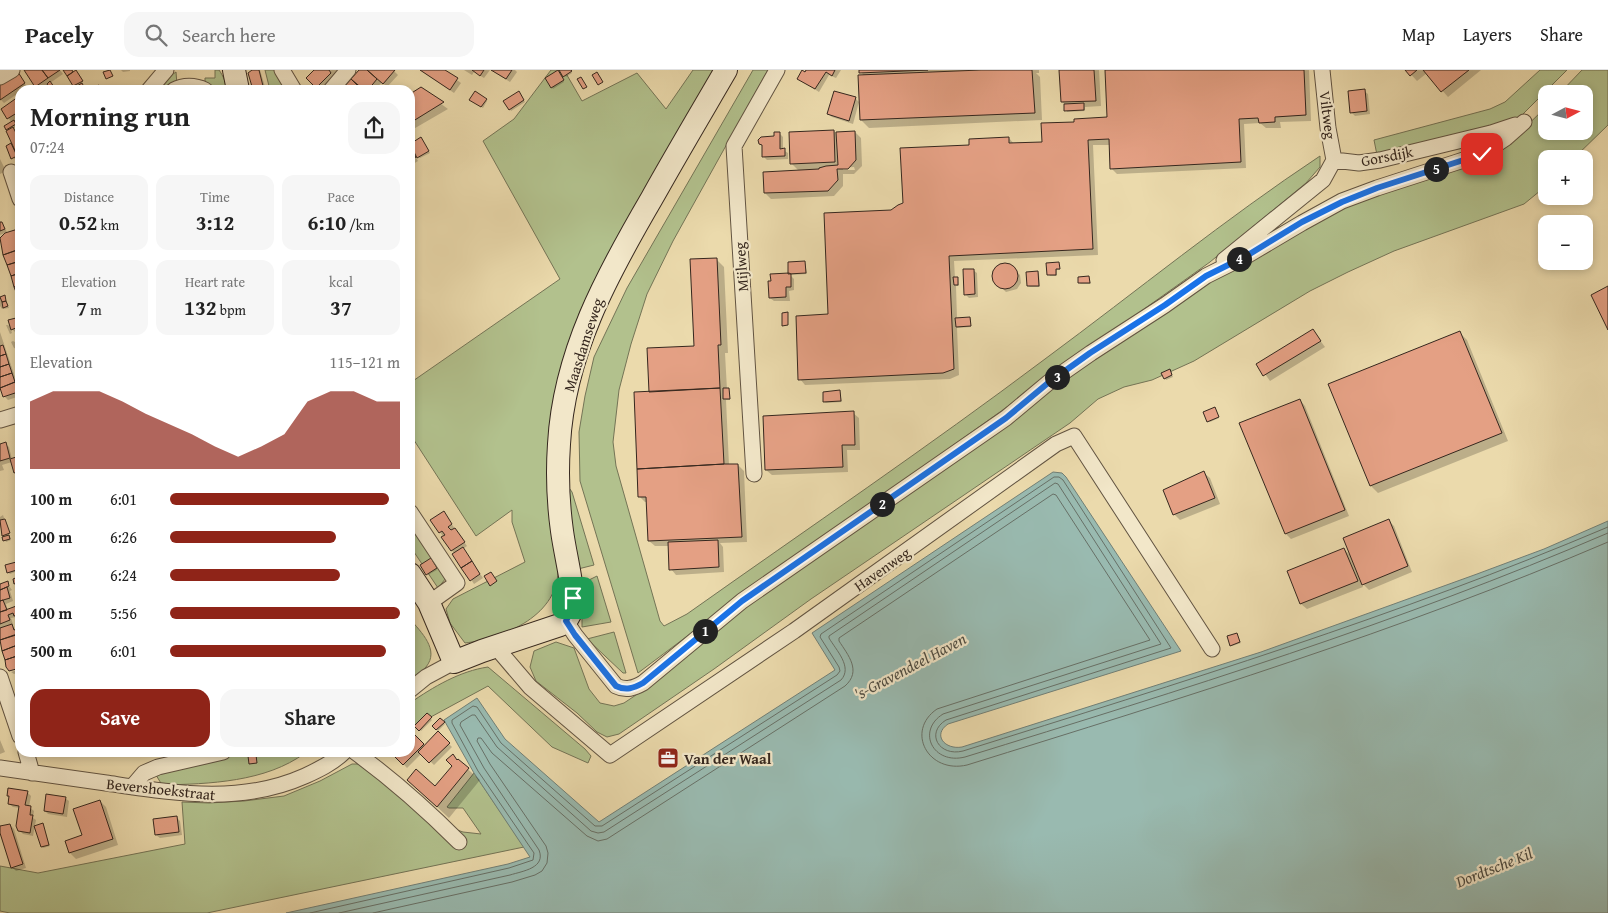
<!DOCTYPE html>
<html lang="en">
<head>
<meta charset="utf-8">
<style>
	:root { --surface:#fff; --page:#f6f6f6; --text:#222; --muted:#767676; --line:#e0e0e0; --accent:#8f2418 }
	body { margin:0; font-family:"Gentium Book Plus",serif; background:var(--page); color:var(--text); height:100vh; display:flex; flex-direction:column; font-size:19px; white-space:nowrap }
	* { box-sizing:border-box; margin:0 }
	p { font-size:16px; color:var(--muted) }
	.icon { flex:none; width:28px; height:28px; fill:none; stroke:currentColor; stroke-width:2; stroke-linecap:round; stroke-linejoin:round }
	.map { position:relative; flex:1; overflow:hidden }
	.panel { position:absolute; left:15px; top:15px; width:400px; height:672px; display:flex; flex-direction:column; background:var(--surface); border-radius:15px; box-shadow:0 2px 8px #0003 }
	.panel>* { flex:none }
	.needle { width:32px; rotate:83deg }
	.fabs { position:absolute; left:1538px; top:15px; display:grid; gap:10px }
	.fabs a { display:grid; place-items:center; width:55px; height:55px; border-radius:10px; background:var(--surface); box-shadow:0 2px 8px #0003; font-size:25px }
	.pin { position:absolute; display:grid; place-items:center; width:42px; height:42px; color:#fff; margin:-21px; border-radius:10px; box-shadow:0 2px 8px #0006 }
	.km { position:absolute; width:25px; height:25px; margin:-12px; border-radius:50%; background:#222; color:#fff; font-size:14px; line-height:25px; text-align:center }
	.round { display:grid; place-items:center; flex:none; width:52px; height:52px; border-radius:15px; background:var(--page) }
	.headline { display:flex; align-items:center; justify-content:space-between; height:85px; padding:0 15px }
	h1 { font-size:28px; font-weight:700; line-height:38px }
	.stats { display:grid; grid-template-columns:repeat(3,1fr); gap:8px; height:85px; padding:5px 15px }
	.stats div { display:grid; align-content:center; border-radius:12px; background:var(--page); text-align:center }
	.stats b { font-size:21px; font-weight:700 }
	.stats small { font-size:14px; font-weight:400 }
	.stats p { font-size:14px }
	.chart { height:140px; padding:10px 15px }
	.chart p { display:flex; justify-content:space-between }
	.chart svg { width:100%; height:90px; margin-top:5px; fill:var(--accent); opacity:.7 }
	.button { display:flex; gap:10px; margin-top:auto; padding:10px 15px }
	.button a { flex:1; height:58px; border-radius:15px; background:var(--accent); color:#fff; font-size:20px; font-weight:700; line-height:58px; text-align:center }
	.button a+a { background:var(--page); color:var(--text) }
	ul { padding:0 15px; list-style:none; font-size:16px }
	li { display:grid; grid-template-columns:80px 60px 1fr; align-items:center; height:38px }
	li i { height:12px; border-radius:6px; background:var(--accent) }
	header { display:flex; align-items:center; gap:30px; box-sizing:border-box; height:70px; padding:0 25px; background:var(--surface); border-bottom:1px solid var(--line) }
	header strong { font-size:24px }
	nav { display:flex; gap:28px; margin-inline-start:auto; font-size:18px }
	.search { width:350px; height:45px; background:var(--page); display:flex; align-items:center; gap:12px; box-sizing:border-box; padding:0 18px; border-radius:15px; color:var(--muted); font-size:19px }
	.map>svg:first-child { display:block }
	.green { fill:#b2c18d; stroke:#747456 }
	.water { fill:#99bab0; stroke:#717f76 }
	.shadow { fill:#0003; fill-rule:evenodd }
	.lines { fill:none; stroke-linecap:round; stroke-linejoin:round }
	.shore { stroke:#677067; stroke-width:1 }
	.building { fill:#e4a084; stroke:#35271e }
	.street-casing { stroke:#625442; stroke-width:17 }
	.secondary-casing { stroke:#35271e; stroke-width:24 }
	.street { stroke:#f2e7c9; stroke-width:15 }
	.secondary { stroke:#f2e7c9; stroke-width:22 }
	.route-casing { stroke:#fff; stroke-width:10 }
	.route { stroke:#1a73e8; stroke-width:6 }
	.labels { text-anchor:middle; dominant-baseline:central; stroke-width:4.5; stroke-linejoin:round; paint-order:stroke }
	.street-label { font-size:15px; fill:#35271e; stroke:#f2e7c9 }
	.poi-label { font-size:15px; font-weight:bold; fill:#35271e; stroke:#f2e7c9; text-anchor:start }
	.water-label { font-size:16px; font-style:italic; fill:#4e4c42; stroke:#f2e7c9 }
</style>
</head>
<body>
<header>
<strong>Pacely</strong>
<div class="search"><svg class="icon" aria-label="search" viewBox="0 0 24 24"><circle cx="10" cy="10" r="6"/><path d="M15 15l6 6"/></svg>Search here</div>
<nav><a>Map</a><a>Layers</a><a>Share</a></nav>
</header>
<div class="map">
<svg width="1608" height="843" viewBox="0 0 1608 843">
	<rect width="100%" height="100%" fill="#ebdaac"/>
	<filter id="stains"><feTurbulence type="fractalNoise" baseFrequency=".004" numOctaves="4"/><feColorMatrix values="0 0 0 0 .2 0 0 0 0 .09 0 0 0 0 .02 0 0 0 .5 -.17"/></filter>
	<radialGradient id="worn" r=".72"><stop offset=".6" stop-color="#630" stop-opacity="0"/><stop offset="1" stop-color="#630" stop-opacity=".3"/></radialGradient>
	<path class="green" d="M215,0H219C223,6 227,13 225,20H210L205,17V8H215Z
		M265,0H276L288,20H270Z
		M551,0H564L582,31L637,3L666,39L693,0H715L593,213L579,244L558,497C560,545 505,568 465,573L450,553L446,539L453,529L525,492L512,452V440L476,466L410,364V313L560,209L483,71L514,49Z
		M753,0H768L673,171L647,224L631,274L619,320L613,372L616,396L660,551L664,556L687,544C807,459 928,377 1045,289C1137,221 1225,149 1320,86V97L1306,113L1210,192L714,546L638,603L580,411L579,362L585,326L594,287L627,218Z
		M1540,0H1567L1518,49L1377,85L1374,70L1490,39L1505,32Z
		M1582,0H1608V55L1573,89H1546V116L1524,134L1394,181L1348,202L1310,221L1194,291L1152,310L1124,317L1098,329L1070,353L811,529L714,599L619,664L607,667L597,662L577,643L536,611L530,597L534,581L556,572L574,578L589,619L600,633L614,636L624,633L636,625L689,580L790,504L1193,216L1352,134L1493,86L1507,75L1546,37V61H1584V24H1559Z
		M176,2L177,15L168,20H155L163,11Z
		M567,415L572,422L594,495L578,499Z
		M410,446L446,508L438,518L410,476Z
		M597,506L611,552L582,557V544L586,533L583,513Z
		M410,549C421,562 440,580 426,597C422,602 415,605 410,609Z
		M614,562L626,603H623L587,569Z
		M488,597L585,679L591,686L588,693L552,677L488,616L416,655L410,660V633C433,617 460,601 488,597Z
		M234,683H305C266,712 209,714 162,715L156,705L211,687Z
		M352,694H361L424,748L463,762L481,764L463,738H449L447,737L474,703L524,777L207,843H10L0,841V796L38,803L185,774L182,732L209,733L244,731L284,726L320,711Z"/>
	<path class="water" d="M1053,402L1062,403L1066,407L1181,581L948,654C932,665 945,680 962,677L1261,582L1477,504L1544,479L1608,451V843H286L508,794L530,787L474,703L444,650L477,628L505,669L599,752L835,600L812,563Z"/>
	<path class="shadow" d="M25,0H60L63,4L50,13L55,20H53L49,14L40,20Z
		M65,0H72L74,3H78L83,12L81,14L86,20H81L79,15L75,17Z
		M121,0H130V1L123,2Z
		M253,0H260L266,20H254Z
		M315,0H344L335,5L321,20L308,8Z
		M360,0H393L398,5L387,17L382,12L375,20H343Z
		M420,0H443L461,13L454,23Z
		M464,0H490L484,8L474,2L472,5Z
		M491,0H515L517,2L510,12Z
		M561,0H570L572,3L566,7Z
		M807,0H841L836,8L829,5L819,22L799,9Z
		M860,0H1039V3H1036L1040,7L1042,50L869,58L861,50L864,6Z
		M1061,0H1099L1101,36L1085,37V41L1067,42L1065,35L1062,32Z
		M1106,0H1309L1311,51L1280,52L1281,58H1266L1260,53L1244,54L1246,98L1117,104L1111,98L1110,75H1093L1098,185L954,191L955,208L958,209L959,216H956L957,249L970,248L971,249V257L957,258L959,305L950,309L805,315L800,309L829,245L891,142L904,134L971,76L1009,68L1014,74L1043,73L1075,53L1109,49Z
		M1407,0H1481L1448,27L1427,3L1417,11Z
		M559,3L564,12L553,19L547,9Z
		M21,8L27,17L20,20V22L4,33L0,29V16Z
		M421,19L448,39L410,61V25Z
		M1364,21L1368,24L1370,44L1355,46L1351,42Z
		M520,24L525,32L511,41L510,39Z
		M855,28L859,32L853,54L832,47L828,44Z
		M486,30L487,31L483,38L472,31Z
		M20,31V46L13,51L17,56L13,59L20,71V86L15,82L17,87L14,89L11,75L16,80L6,57L12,53L2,39Z
		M834,61L838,65L855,62L861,68L862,96L854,104H843V116L834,126L771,129L765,123L799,101L791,93ZM854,97L855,100H843V98Z
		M779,63L783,67V80L788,83V89L767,90L764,87L763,77L761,74L776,68Z
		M422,70L430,83L420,88L417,86Z
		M410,78L418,91L410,96Z
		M0,89L6,101L0,104Z
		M2,153L7,162L0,165V154Z
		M18,160L20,162V230L0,170L8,164Z
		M716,189L724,197L728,283H725L727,320L730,321V330H726L729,395H738L744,401L747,472L720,473L723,477L724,502L676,505L671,499L669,476H655L649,471L647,432H645L640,427L652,323L695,278Z
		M805,192L807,204L790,205L794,209V220L789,221L790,231H774L770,228L790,205L789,193Z
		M1059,193L1060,200H1057V206H1050L1049,204Z
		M1006,194L1010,195L1020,205L1021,213L1017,219L1006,222L994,210L993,203L998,196Z
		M973,200L977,203L978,227L969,228L965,224Z
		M1038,202L1039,204L1040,217H1030L1028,216Z
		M1089,208L1091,214H1081L1079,213Z
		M4,227L9,238L2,239L0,236V228Z
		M20,248V264L18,265L10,257L12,263L10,264L6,255H8L11,258Z
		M1313,261L1325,277L1270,311L1258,294Z
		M0,262L20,322V326L8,330L4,326L0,314Z
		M1459,262L1467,270L1508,371L1378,423L1371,416Z
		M13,271L15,272L17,279L14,278L11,272Z
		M20,287V295L17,288Z
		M1171,302L1173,307L1166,310L1165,308Z
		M840,322L842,332L826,333L824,332Z
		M1300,330L1305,336L1349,446L1291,469L1286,464L1241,354Z
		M1216,340L1219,348L1210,352L1208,351Z
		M853,343L859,348L860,380H847L848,402L772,405L766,400Z
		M5,374L9,377L12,389L18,388L20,389V402L17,404L15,402L12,392L2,395L4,400L0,401V375Z
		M1204,403L1210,408L1220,434L1180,450L1174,444Z
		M444,443L467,476L463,479L483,508L474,514L440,462Z
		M3,445L11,470L6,472L0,456V447Z
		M1389,451L1394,456L1412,502L1369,520L1360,511L1363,517L1307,539L1301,534L1289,501L1344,479L1353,488Z
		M432,491L437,500L428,505L427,504Z
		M20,493V500L10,504L8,502Z
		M7,513L12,520L10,521L13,531L6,534L8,541L19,537L20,538V549L16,547L11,548L13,554L11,555L16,560L20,559V596L8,594L0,571V515Z
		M1237,565L1241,573L1232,576L1231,575Z
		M20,599V602L14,604L11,602Z
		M427,645L432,650L421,661L416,656Z
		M440,649L445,654L438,661L434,656Z
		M438,663L452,677L434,695L422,683L407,698L394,684L410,682V668L413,664L425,676Z
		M0,670L5,682L0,684Z
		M453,686L480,710L449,748L420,721L435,717L454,696Z
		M27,722L31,726L29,737L34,741L33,748L36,750L33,766L23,764L19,760L20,738L13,737L9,734L10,728L8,726Z
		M65,728L69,731L67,747L48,744L45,741Z
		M100,731L106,737L118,775L76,789L70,783L66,772L84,766Z
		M176,747L180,751L182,765L160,768L156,765Z
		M10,755L14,759L26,798L16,801L12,797L0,759V758Z
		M42,755L50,776L43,778L42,777Z"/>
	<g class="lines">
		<path class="shore" d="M310,843L509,798L533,790L534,783L478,701L452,653V650L473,636L477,637L501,673L595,756H602L837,605L840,601L839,597L820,567L821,564L1054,407H1059L1063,410L1171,578L946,650C925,663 939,687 963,681C1180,613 1398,546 1608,457
			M339,843L510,805C523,801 546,798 539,780L484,698L460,655L461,652L472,645H475L497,677L591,761L598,763L604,762L841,610C853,597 836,580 829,568V566L1055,413L1058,414L1161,574L943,644C916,661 933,695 965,687C1182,620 1399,553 1608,463
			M373,843L512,812L535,805L542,801L547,793L548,783L546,776L490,694L477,671L478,668H481L492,683L587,766L598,771L607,769L845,616C862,601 848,585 839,571V568L1053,424L1056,425L1150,570L937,639C905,661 928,704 967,695C1183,628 1400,561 1608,472"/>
	</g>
	<path class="building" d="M24,0H42L48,8L35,17Z
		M42,0H60L48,8Z
		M63,0H72L73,2L67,6Z
		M76,0L83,11L73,16L67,6Z
		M110,0L113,6L106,9L103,2Z
		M252,0H259L264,20H253L248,3Z
		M314,0H329L331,3L316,18L306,8Z
		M359,0H367L377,9L368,20H364L351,9Z
		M367,0H395L383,14Z
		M420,0H445L458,8L450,20Z
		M472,0H484L480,6Z
		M491,0H512L506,9Z
		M558,0L564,10L551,18L545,8Z
		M559,0H571L572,1L563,7Z
		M802,0L805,2L806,0H835L832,6L826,2L815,19L797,9Z
		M859,0H928L859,3Z
		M981,0H1032L1035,43L860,50L858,5Z
		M1059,0H1094L1096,31L1061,32Z
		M1105,0H1304L1306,45L1275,47V52L1259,53L1258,48L1239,49L1241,92L1110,99L1109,69L1088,70L1093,179L949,186L954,299L943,303L798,310L796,246L828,244L824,143L891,140L898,135L903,133L900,78L969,75V69L1009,67V73L1042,72L1041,53L1074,52V49L1107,47Z
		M1405,0H1417L1410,6Z
		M1423,0H1469L1441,22Z
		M18,2L25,13L0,30V14Z
		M597,2L603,12L598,15L592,5Z
		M581,7L587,17L583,19L577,9Z
		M351,9L357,15L364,20H341Z
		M50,11L56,20H51L47,14Z
		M82,13L85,19L88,20L99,15L101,20H79L77,16Z
		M421,17L444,32L410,53V24Z
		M1365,19L1367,41L1350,43L1348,21Z
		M475,21L487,29L481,37L469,30Z
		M519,21L524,30L509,40L503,31Z
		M834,21L856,27L849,51L827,44Z
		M18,27L20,30V41L7,49L1,39Z
		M1084,33V40L1064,41V34Z
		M14,50L16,54L6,60L4,56Z
		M13,57L20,71V86L18,87L6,61Z
		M834,60L835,92L790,94L789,62Z
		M855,61L856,90L848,99H837L838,110L828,121L764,123L763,102L819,99V98L826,96L838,95L836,62Z
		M774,62H780V79L785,78V86L762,87V75L759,74L758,70L761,67L774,66Z
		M421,67L429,81L417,88L410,74Z
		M11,73L17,86L11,89L6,76Z
		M410,79L416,87L410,91Z
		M0,152H2L5,159L0,161Z
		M18,159L20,179L3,185L0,168L5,163Z
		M20,179V191L7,195L3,185Z
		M717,188L721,275H718L720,318L649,322L647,278L694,276L690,189Z
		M20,191V203L11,206L7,195Z
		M805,191L806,203L788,204V192Z
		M1059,192L1060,199H1056V205H1047L1046,193Z
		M992 206a13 13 0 1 1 26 0a13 13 0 1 1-26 0Z
		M963,199H974L975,224L964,225Z
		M1038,201L1039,216H1027L1026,202Z
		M20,203V215L14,217L11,206Z
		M789,203L791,204V217H786V227L769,228L768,211H771L770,204Z
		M1089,206L1090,213H1078V207Z
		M953,207H958V215H954Z
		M20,215V227H18L14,217Z
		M1608,216V260L1591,225Z
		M5,225L6,231L2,232L0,227Z
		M6,231L8,236L3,238L2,232Z
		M788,242V255L782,256V243Z
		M20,247V265L18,257L11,260L8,250Z
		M970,247L971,256L956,257L955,248Z
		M1313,259L1321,271L1263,306L1256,294Z
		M1460,261L1502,363L1370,416L1328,314Z
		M3,275L6,284L0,286V276Z
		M6,284L9,294L0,297V286Z
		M9,294L12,303L0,307V297Z
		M1170,299L1172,305L1164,309L1161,303Z
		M12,303L15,312L0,318V307Z
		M15,312L18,322L3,327L0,318Z
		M720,318L724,394L637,399L634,322Z
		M723,318H729L730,329H723Z
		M840,320L841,331L823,332V322Z
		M1300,329L1345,440L1285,464L1239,353Z
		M1215,337L1219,347L1207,352L1203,342Z
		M854,341L855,375H842L843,397L765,400L763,346Z
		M20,368V381L16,369Z
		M6,372L10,388L0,391V374Z
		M19,386L20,401L14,403L10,389Z
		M724,394H738L742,467L648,471L646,427H638L637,399Z
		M1204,401L1215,428L1173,445L1163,420Z
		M444,441L452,454L448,457L451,460L455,458L465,472L451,481L441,467L445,465L442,461L439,463L430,450Z
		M5,449L10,463L2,466L0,450Z
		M1389,449L1408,496L1362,515L1343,468Z
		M9,465L10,469L3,471L2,467Z
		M718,470L719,497L669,500L668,472Z
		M463,477L472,491L461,498L452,484Z
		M1344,478L1358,511L1300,534L1287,501Z
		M431,488L437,498L426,505L420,495Z
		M20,491V499L7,503L5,495Z
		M472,491L480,504L470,511L461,498Z
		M491,502L497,511L490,516L484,506Z
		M20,506V512L14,514L13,509Z
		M8,511L9,516L0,520V514Z
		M7,517L10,528L0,531V520Z
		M3,530L7,540L0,542V531Z
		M19,535L20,544L14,546L13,543L8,545L10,550L0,554V542Z
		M12,554L14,560L20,558V563L0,570V558Z
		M1237,563L1240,572L1230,576L1227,566Z
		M16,565L17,569L20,568V574L2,581L0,570Z
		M20,574V585L5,590L2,581Z
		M20,585V598L9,601L6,597L5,590Z
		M427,643L432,647L419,661L414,656Z
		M440,648L445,652L436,660L432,656Z
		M438,661L450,673L429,693L418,682Z
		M413,663L424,674L403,695L392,684L394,682H410V666Z
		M453,684L457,690L458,689L469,698L437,737L407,710L416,699L435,716L452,696L446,690Z
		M256,685L257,693L249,694L248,686Z
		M8,718L28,721L25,735L31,736L30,745H33L30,763L18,761L16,756L19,736L8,734L9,726H7Z
		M46,724L66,727L63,744L44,741Z
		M100,730L113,769L69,783L65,771L82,765L73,739Z
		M177,746L179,762L155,765L153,749Z
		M43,753L49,775L41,777L34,756Z
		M10,754L23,794L11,798L0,763V756Z"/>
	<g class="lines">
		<g class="street-casing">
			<path id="street" d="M282,0L294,20
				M1322,0L1328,58L1334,90
				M0,7L12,0
				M149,20L166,0
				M174,20C183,15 195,15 205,20
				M331,20L348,0
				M11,102L20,129
				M1224,190L1323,110L1334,90L1359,93L1380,90L1491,63L1515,55
				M0,350L20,344
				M754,404L734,76L777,0
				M410,442L457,513L429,533
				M566,551L575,565L616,616C626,621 634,618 643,613L742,531L1006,348L1048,313L1091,283L1165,235L1206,206L1248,185L1302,153L1342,131L1377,118L1482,84L1506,68L1524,52
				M495,576L530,617L610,685L794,561L1056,374L1074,366L1212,579
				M0,607L20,666
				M410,620L426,607L454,592
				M26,682L32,703
				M355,682C392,709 427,740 459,772
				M0,698C35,703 70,708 106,713C174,723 240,735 305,706C318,700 333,693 344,682
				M132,717L144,703L158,697L223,682"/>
		</g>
		<g class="secondary-casing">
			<path id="secondary" d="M234,0L238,20
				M410,504L429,533L454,592L482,581L560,555L566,551L570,544L573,528C571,505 565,483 562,461C558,432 557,403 559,374C564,283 607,205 652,128C676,85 701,43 726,0"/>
		</g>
		<use href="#street" class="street"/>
		<use href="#secondary" class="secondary"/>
	</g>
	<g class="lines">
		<g class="route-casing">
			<path id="route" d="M573,528L572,538L566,551L575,565L616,616C626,621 634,618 643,613L742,531L1006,348L1048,313L1090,283L1165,235L1206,206L1248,185L1302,152L1342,132L1377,118L1482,84"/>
		</g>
		<use href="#route" class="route"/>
	</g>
	<defs>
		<g id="office-square" transform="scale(1.125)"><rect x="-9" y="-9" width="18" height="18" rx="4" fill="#8f2418" stroke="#f2e7c9"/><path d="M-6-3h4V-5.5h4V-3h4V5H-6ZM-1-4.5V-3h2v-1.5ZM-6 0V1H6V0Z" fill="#fff"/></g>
	</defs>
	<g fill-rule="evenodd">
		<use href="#office-square" x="668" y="688"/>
	</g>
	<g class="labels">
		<g class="street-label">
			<text transform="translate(1328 45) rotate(83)">Viltweg</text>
			<text transform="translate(1387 86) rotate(-11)">Gorsdijk</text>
			<text transform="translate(741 197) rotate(-94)">Mijlweg</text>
			<text transform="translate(583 275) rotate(-72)">Maasdamseweg</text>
			<text transform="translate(882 499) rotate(-35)">Havenweg</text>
			<text transform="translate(161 719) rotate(6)">Bevershoekstraat</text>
		</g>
		<g class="poi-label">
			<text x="684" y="688">Van der Waal</text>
		</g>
		<g class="water-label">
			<text transform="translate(910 596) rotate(-28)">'s-Gravendeel Haven</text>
			<text transform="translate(1494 797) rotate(-22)">Dordtsche Kil</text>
		</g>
	</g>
	<rect width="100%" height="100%" filter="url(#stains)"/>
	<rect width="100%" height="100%" fill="url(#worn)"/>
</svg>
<div class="fabs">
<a><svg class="needle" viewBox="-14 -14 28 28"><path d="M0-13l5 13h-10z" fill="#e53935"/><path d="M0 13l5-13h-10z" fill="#767676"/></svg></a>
<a>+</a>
<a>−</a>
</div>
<div class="pin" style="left:573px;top:528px;background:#1e9e55"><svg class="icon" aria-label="arrive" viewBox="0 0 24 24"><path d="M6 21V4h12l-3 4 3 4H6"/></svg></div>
<div class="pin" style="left:1482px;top:84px;background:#d93025"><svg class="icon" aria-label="check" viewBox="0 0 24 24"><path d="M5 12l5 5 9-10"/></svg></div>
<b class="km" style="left:705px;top:561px">1</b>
<b class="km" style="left:882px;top:434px">2</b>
<b class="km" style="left:1057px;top:307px">3</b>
<b class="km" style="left:1239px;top:189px">4</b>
<b class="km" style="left:1436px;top:99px">5</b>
<section class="panel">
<div class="headline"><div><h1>Morning run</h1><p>07:24</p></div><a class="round"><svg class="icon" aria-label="share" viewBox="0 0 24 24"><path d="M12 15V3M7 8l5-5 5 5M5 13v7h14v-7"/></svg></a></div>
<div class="stats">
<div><p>Distance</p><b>0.52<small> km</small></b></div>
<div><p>Time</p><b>3:12</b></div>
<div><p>Pace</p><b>6:10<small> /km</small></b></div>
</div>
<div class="stats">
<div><p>Elevation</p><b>7<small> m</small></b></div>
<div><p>Heart rate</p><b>132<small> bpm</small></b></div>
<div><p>kcal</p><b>37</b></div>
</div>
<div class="chart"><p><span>Elevation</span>115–121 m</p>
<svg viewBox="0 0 160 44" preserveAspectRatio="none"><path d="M0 44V11L10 6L20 6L30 6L40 11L50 17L60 22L70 27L80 33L90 38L100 33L110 27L120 11L130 6L140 6L150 11L160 11V44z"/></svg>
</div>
<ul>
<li><b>100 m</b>6:01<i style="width:95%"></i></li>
<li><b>200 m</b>6:26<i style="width:72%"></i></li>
<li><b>300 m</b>6:24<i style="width:74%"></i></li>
<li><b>400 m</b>5:56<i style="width:100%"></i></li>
<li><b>500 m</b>6:01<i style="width:94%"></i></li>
</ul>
<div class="button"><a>Save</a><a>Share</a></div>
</section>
</div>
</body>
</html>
